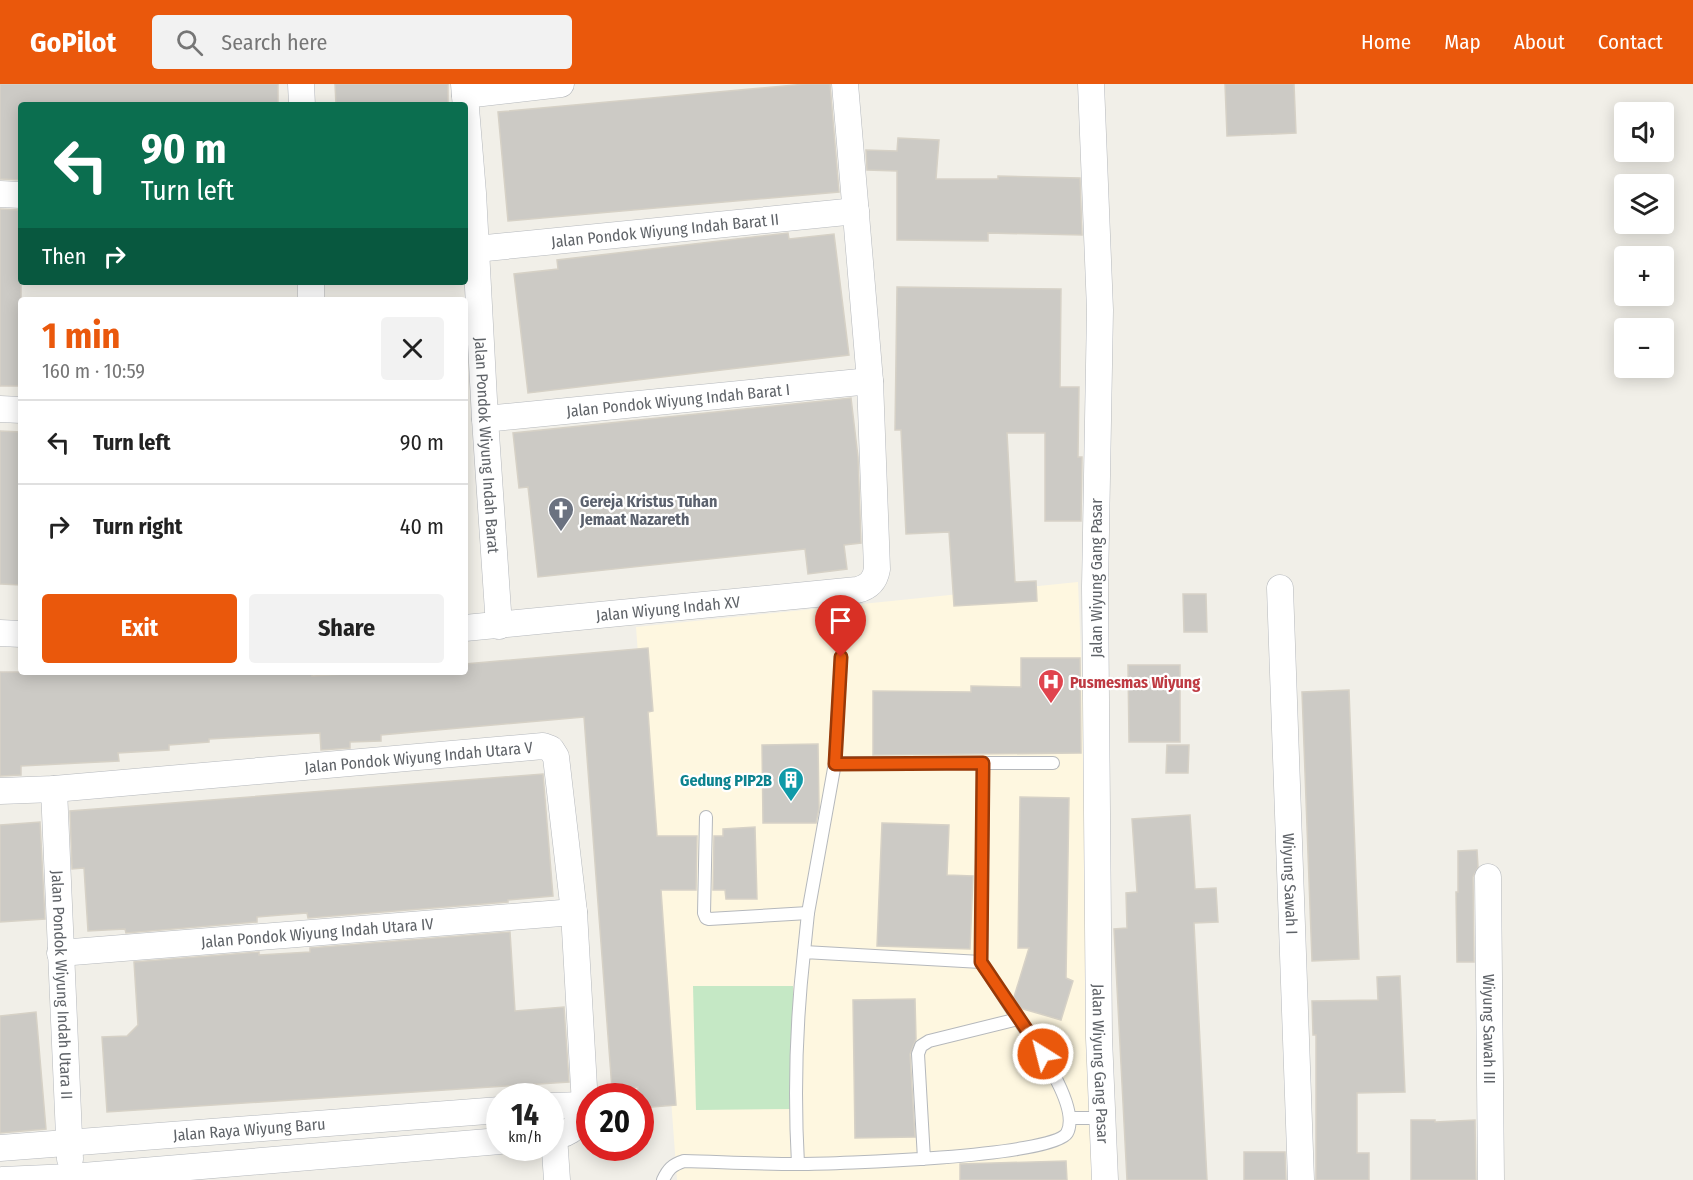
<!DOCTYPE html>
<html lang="en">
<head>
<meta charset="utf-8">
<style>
  body { margin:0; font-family:"Fira Sans Condensed",sans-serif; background:#f2f2f2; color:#222; height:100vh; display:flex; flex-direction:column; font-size:22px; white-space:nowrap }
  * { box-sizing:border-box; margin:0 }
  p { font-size:20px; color:#767676 }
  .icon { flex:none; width:33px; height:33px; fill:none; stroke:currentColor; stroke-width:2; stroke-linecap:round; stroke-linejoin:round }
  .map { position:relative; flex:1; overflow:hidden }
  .sheet { position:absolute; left:18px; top:213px; width:450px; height:378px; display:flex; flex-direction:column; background:#fff; border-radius:6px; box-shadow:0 3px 15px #0003 }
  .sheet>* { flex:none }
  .guide { position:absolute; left:18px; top:18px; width:450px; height:183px; border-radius:6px; box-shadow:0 3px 15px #0003; background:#0b6e4f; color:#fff; overflow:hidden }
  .fabs { position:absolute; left:1614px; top:18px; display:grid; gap:12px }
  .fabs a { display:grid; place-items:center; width:60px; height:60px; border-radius:6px; background:#fff; box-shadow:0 3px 15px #0003; font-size:30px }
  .speed { position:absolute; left:486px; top:999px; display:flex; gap:12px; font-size:30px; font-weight:700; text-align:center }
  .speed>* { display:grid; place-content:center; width:78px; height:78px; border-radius:50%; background:#fff; box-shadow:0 3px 15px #0003; line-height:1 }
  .speed small { font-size:15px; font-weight:400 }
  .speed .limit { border:9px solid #d22; background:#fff; color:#111 }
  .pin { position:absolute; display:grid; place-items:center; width:51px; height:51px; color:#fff; margin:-62px -26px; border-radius:50% 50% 50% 0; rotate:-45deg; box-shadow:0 0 6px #0007 }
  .pin .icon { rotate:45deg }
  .me { position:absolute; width:66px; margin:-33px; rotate:324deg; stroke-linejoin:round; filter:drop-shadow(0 0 4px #0008) }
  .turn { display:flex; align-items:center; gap:21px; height:126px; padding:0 24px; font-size:27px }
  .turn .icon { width:78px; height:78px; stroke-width:2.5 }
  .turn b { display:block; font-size:42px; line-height:51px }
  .then { display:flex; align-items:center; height:57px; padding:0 24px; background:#0003; gap:12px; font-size:22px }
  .round { display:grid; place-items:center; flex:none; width:63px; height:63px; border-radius:6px; background:#f2f2f2 }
  .headline { display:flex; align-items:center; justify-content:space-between; height:102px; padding:0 24px }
  h1 { font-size:36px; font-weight:700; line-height:45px; color:#ea580c }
  .cta { display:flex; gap:12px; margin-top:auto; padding:12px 24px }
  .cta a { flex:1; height:69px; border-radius:6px; background:#ea580c; color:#fff; font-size:24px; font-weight:700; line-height:69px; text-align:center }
  .cta a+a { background:#f2f2f2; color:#222 }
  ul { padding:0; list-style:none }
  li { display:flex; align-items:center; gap:18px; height:84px; padding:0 24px; border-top:2px solid #e0e0e0 }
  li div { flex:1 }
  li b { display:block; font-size:22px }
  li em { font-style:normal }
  header { display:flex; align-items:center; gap:36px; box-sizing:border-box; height:84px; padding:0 30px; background:#ea580c; color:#fff }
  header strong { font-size:28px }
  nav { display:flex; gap:33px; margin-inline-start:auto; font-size:21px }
  .search { width:420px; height:54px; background:#f2f2f2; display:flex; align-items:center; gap:15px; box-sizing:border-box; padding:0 21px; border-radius:6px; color:#767676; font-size:22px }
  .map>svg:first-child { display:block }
  .commercial { fill:#fef7e0 }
  .green { fill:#c5e8c5 }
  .building { fill:#cccac5; stroke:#d6d1c6; stroke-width:1.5 }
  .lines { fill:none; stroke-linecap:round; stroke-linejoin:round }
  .lane-casing { stroke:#b5b8bc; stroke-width:14 }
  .street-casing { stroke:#b5b8bc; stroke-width:27 }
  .lane { stroke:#fff; stroke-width:12 }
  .street { stroke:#fff; stroke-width:26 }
  .route-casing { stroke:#983908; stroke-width:15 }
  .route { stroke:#ea580c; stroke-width:10 }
  .labels { text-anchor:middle; stroke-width:4.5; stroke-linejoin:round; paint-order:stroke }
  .street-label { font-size:16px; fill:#5f6368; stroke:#fff }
  .worship-label { font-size:16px; font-weight:bold; fill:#5b616d; stroke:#fff; text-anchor:start }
  .health-label { font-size:16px; font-weight:bold; fill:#be3a42; stroke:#fff; text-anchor:start }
  .culture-label { font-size:16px; font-weight:bold; fill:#0d838f; stroke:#fff; text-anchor:end }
</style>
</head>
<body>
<header>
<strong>GoPilot</strong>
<div class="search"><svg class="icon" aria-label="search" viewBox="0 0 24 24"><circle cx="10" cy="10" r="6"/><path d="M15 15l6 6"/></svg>Search here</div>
<nav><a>Home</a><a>Map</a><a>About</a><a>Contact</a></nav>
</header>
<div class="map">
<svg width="1693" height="1096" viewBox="0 0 1693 1096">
  <rect width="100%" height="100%" fill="#f1efe8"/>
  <!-- commercial -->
  <path class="commercial" d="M1078 498 1102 1096H677L636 543Z"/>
  <!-- green -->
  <path class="green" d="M693 902H793L795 1025 696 1026Z"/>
  <!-- building -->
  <g class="building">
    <path d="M0 0H278V21H21V96L0 95Z"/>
    <path d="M335 0H448V21H336Z"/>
    <path d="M806 0H830L839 108 508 137 498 28Z"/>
    <path d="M1225 0H1294L1296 49 1227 52Z"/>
    <path d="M898 54 939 56 936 95H998V92L1080 94 1082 151 988 149V157L897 156V87L867 86 866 66 897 67Z"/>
    <path d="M0 125 21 126V302H0Z"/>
    <path d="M788 149 789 155 834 150 849 271 528 309 514 190 558 185 557 176Z"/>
    <path d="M897 203 1061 205 1060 303H1079L1078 373H1082L1081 437H1045V349H1007L1015 498 1036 497 1037 517 954 522 949 448 906 450 901 346H895Z"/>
    <path d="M851 314 858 373 861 459 844 461 847 485 808 490 805 465 538 493 528 403 519 404 513 349Z"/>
    <path d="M0 347 21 348V501L0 500Z"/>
    <path d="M1183 510H1206L1207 548H1184Z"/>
    <path d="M648 564 653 627 648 628 657 752H697L696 806H661L676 1021 640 1024V1012H638V1003L612 1005 584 633 381 651V657L350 658V664L321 666 320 649 209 655V658L169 661V666L118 669 119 677 21 682V691L0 692V588H312V592L380 588H465V580Z"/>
    <path d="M1021 574H1080L1081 669 873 671V607L971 608V602L1021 603Z"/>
    <path d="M1128 581H1180V658H1129Z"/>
    <path d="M1349 606 1359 875 1312 877 1302 608Z"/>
    <path d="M818 660 819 724 816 739H763L762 661Z"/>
    <path d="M1167 661H1189L1188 689H1166Z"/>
    <path d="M543 690 553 812 508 816V818L308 834 307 829 281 831 257 833V838L126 849 125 845 88 847 84 784 72 785 70 727Z"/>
    <path d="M1020 713 1069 714 1066 894 1073 897 1061 936 1020 924 1014 913 1029 864H1018Z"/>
    <path d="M1190 731 1195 805 1216 804 1218 838 1194 839 1207 1096H1127L1114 845 1127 844 1126 809 1137 808 1132 735Z"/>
    <path d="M40 738 45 835 0 838V741Z"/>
    <path d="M882 739 949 741 947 791 973 792 970 865 877 862Z"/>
    <path d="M755 743 757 815H726L725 806H713L714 752H723V745Z"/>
    <path d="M1477 766 1478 783 1473 793 1474 878H1457L1456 808H1458V767Z"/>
    <path d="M510 848 515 927 564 923 569 998 107 1028 102 953 127 952 138 941 134 878 259 868V871L310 868V864Z"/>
    <path d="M1400 892 1405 1008 1357 1009V1069H1369V1096H1316V951H1313L1312 917 1378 916 1377 893Z"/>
    <path d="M915 915 916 955 910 970 915 1053 855 1054 853 916Z"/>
    <path d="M36 928 46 1045 0 1049V932Z"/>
    <path d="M1411 1036H1435V1038L1475 1036 1476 1096H1411Z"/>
    <path d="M1244 1068H1285L1286 1096H1244Z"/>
    <path d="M1066 1077 1067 1096H960V1080Z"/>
  </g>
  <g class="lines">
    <defs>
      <g id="lane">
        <path d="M835 679H1053"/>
        <path d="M983 679 981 878 1018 935"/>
        <path d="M706 733 704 829 706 834 709 835 808 829"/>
        <path d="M804 868 808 829 835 679 841 573"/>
        <path d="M1070 1034H1103"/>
        <path d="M798 1080C794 1009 796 939 804 868L981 878"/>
        <path d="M663 1096C668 1085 672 1081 684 1077 722 1078 760 1080 798 1080 834 1080 1053 1073 1067 1049 1081 1023 1033 956 1018 935L929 957 921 962 918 970 924 1075"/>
      </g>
      <g id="street">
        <path d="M301 0 302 21"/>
        <path id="s1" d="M464 0 473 109 485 335 499 542"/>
        <path id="s2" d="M1091 0 1100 226 1095 503 1099 954 1105 1096"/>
        <path d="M465 11 561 0"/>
        <path d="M0 110 21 111"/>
        <path id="s3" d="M476 165 856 127"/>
        <path d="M311 198V216"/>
        <path d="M0 325 21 326"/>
        <path id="s4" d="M485 335 870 297"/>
        <path id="s5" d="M1280 504 1301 1096"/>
        <path id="s6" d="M465 544 857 506C869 503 875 497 877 485L870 297 845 0"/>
        <path d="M0 549 21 550"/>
        <path id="s7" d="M54 705 70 1075"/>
        <path id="s8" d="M0 707 54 705 543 662 551 665 556 673 574 828 585 1021C578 1042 574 1050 550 1053"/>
        <path id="s9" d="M1488 793 1491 1096"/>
        <path id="s10" d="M60 869 574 828"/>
        <path d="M550 1022 585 1021"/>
        <path d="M554 1052 557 1096"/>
        <path id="s11" d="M0 1064 500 1026"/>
        <path d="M2 1096 71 1093 500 1057"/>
      </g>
    </defs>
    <!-- lane casing -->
    <use href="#lane" class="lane-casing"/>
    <!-- street casing -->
    <use href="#street" class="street-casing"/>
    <!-- lane -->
    <use href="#lane" class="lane"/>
    <!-- street -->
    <use href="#street" class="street"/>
  </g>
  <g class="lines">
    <defs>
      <path id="route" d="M841 573 835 680 983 679 981 878 1043 970"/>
    </defs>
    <!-- route casing -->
    <use href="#route" class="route-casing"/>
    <!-- route -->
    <use href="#route" class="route"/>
  </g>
  <!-- icons -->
  <defs>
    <symbol id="church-pin" viewBox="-11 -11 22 30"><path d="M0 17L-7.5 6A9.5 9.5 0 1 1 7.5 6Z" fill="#6b7280" stroke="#fff"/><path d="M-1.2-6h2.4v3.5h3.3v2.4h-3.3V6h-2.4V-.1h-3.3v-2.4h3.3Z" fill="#fff"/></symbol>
    <symbol id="hospital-pin" viewBox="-11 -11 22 30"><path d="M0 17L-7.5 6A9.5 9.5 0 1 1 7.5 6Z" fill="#e0444e" stroke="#fff"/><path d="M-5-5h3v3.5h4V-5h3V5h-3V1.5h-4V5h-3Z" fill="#fff"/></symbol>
    <symbol id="building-pin" viewBox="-11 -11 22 30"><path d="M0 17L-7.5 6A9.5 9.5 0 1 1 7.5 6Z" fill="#0f9aa8" stroke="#fff"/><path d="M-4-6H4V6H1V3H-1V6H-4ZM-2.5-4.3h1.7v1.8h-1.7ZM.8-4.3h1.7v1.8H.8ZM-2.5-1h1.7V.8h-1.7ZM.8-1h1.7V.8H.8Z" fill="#fff"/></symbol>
  </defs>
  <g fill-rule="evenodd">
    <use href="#church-pin" x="546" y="411" width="30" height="40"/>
    <use href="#hospital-pin" x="1036" y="583" width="30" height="40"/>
    <use href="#building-pin" x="776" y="681" width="30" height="40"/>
  </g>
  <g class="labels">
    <!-- street labels -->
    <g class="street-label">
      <text dy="6" stroke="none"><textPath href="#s3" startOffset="190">Jalan Pondok Wiyung Indah Barat II</textPath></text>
      <text dy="6" stroke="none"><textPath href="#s4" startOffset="194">Jalan Pondok Wiyung Indah Barat I</textPath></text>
      <text dy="6" stroke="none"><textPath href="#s1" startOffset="362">Jalan Pondok Wiyung Indah Barat</textPath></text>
      <text transform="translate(1096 494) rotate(-90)" y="6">Jalan Wiyung Gang Pasar</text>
      <text dy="6" stroke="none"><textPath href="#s6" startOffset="204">Jalan Wiyung Indah XV</textPath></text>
      <text dy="6" stroke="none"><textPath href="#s8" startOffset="420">Jalan Pondok Wiyung Indah Utara V</textPath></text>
      <text dy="6" stroke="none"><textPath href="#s5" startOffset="296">Wiyung Sawah I</textPath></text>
      <text dy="6" stroke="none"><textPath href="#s10" startOffset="258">Jalan Pondok Wiyung Indah Utara IV</textPath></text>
      <text dy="6" stroke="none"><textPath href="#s7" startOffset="196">Jalan Pondok Wiyung Indah Utara II</textPath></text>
      <text dy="6" stroke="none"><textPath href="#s9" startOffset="152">Wiyung Sawah III</textPath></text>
      <text dy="6" stroke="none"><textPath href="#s2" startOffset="980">Jalan Wiyung Gang Pasar</textPath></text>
      <text dy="6" stroke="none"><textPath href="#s11" startOffset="250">Jalan Raya Wiyung Baru</textPath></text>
    </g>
    <!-- worship labels -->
    <g class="worship-label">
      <text x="580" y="423">Gereja Kristus Tuhan<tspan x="580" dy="18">Jemaat Nazareth</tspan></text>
    </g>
    <!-- health labels -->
    <g class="health-label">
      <text x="1070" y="604">Pusmesmas Wiyung</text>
    </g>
    <!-- culture labels -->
    <g class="culture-label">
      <text x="772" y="702">Gedung PIP2B</text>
    </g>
  </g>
</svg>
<div class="fabs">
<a><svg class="icon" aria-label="sound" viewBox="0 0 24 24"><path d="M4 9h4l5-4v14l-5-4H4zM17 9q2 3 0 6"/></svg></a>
<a><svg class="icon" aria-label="layers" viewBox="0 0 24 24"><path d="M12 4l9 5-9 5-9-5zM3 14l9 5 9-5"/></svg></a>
<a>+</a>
<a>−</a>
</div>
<div class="speed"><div>14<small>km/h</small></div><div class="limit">20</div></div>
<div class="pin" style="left:841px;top:573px;background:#d93025"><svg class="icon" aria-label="arrive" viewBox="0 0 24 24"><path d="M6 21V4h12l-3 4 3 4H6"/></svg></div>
<svg class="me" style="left:1043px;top:970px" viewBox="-20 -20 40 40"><circle r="17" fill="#ea580c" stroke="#fff" stroke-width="3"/><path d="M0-11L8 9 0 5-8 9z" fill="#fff"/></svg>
<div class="guide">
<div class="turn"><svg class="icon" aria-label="left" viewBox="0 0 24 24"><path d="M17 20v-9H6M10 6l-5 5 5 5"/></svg><div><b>90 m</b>Turn left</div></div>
<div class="then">Then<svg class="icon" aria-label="right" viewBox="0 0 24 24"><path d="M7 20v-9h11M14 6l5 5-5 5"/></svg></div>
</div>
<section class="sheet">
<div class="headline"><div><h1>1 min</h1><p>160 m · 10:59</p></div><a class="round"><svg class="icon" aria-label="close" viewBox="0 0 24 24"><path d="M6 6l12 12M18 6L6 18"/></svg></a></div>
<ul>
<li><svg class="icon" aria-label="left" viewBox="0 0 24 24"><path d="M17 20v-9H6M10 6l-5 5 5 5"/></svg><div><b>Turn left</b></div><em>90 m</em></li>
<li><svg class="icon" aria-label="right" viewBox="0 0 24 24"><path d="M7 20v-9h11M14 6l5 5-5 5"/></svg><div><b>Turn right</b></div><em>40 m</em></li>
</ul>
<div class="cta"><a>Exit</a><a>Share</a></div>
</section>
</div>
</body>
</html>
